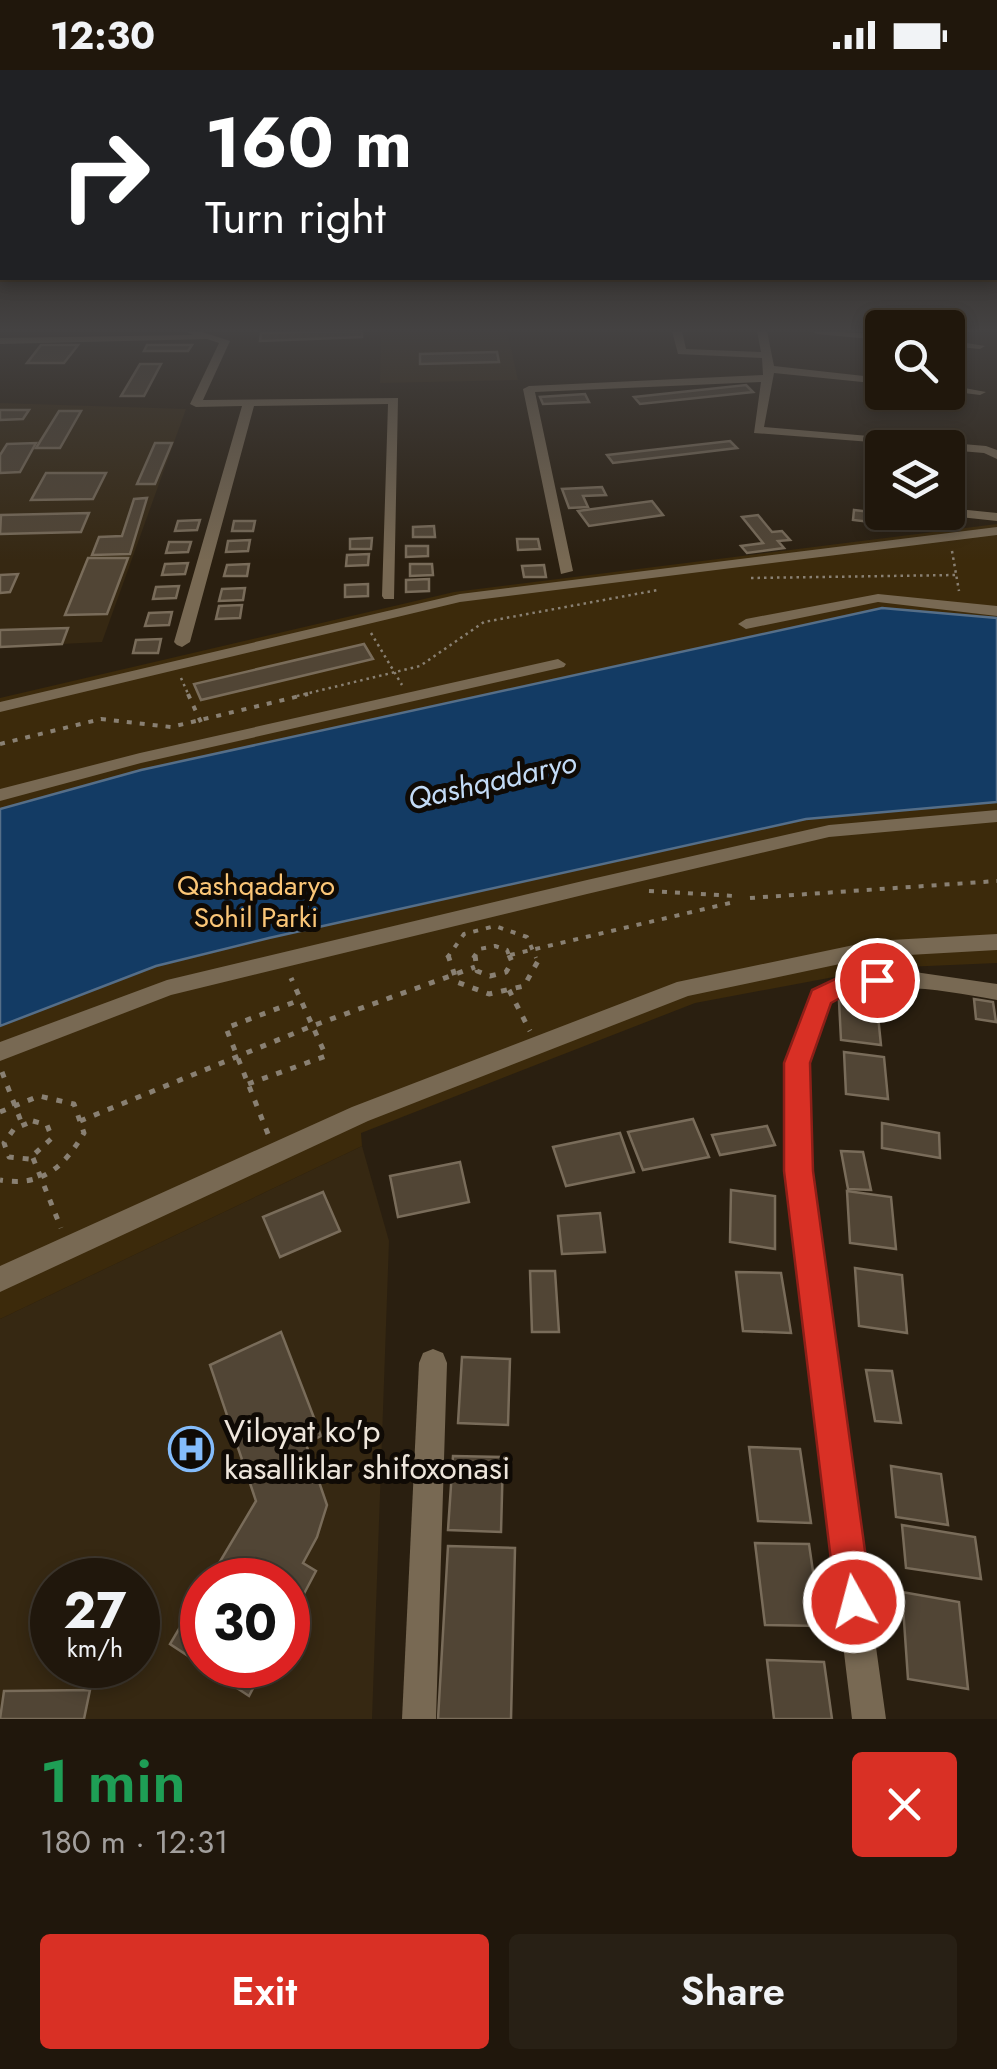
<!DOCTYPE html>
<html lang="en">
<head>
<meta charset="utf-8">
<style>
  body { margin:0; font-family:Jost,sans-serif; background:#282015; color:#f1f3f6; height:100vh; display:flex; flex-direction:column; font-size:38px; white-space:nowrap }
  * { box-sizing:border-box; margin:0 }
  p { font-size:32px; color:#a29f9d }
  .icon { flex:none; width:55px; height:55px; fill:none; stroke:currentColor; stroke-width:2; stroke-linecap:round; stroke-linejoin:round }
  .map { position:relative; height:1649px; overflow:hidden }
  .side { display:flex; flex-direction:column; background:#20170c; flex:1 }
  .side>* { flex:none }
  .top-card { position:absolute; left:0px; top:0px; width:998px; height:210px; box-shadow:0 5px 15px #0003,0 0 0 2px #3d362d; background:#202124; color:#fff; overflow:hidden }
  .controls { position:absolute; left:865px; top:240px; display:grid; gap:20px }
  .controls a { display:grid; place-items:center; width:100px; height:100px; border-radius:10px; background:#20170c; box-shadow:0 5px 15px #0003,0 0 0 2px #3d362d; font-size:50px }
  .speed { position:absolute; left:30px; top:1488px; display:flex; gap:20px; font-size:50px; font-weight:700; text-align:center }
  .speed>* { display:grid; place-content:center; width:130px; height:130px; border-radius:50%; background:#20170c; box-shadow:0 5px 15px #0003,0 0 0 2px #3d362d; line-height:1 }
  .speed small { font-size:25px; font-weight:400 }
  .speed .limit { border:15px solid #d22; background:#fff; color:#111 }
  .pin { position:absolute; display:grid; place-items:center; width:85px; height:85px; color:#fff; margin:-42px; border:5px solid #fff; border-radius:50%; box-shadow:0 2px 10px #0007 }
  .me { position:absolute; width:110px; margin:-55px; rotate:353deg; stroke-linejoin:round; filter:drop-shadow(0 0 8px #0008) }
  .turn { display:flex; align-items:center; gap:35px; height:210px; padding:0 40px; font-size:45px }
  .turn .icon { width:130px; height:130px; stroke-width:2.5 }
  .turn b { display:block; font-size:70px; line-height:85px }
  .round { display:grid; place-items:center; flex:none; width:105px; height:105px; border-radius:10px; background:#282015 }
  .overview { display:flex; align-items:center; justify-content:space-between; height:170px; padding:0 40px }
  h1 { font-size:60px; font-weight:600; line-height:75px; color:#1e9e55 }
  .button { display:flex; gap:20px; margin-top:auto; padding:20px 40px }
  .button a { flex:1; height:115px; border-radius:10px; background:#d93025; color:#fff; font-size:40px; font-weight:600; line-height:115px; text-align:center }
  .button a+a { background:#282015; color:#f1f3f6 }
  .status { display:flex; justify-content:space-between; align-items:center; height:70px; padding:0 50px; background:#20170c; direction:ltr }
  .status svg { height:28px; fill:currentColor }
  .map>svg:first-child { display:block }
  .built { fill:#362812; fill-rule:evenodd }
  .green { fill:#3c2a0b }
  .water { fill:#133b64; stroke:#556e88; stroke-width:2.5 }
  .building { fill:#514535; stroke:#796c5a; stroke-width:2.5 }
  .lines { fill:none; stroke-linecap:round; stroke-linejoin:round }
  .path-far2 { stroke:#898073; stroke-width:2.5; stroke-dasharray:2.5 4; stroke-linecap:butt }
  .path-far1 { stroke:#898073; stroke-width:4; stroke-dasharray:5 8; stroke-linecap:butt }
  .path { stroke:#898073; stroke-width:5; stroke-dasharray:6 9; stroke-linecap:butt }
  .street { fill:#786953; fill-rule:evenodd }
  .route { fill:#d93025; stroke:#8d1f18; stroke-width:2.5 }
  .labels { text-anchor:middle; stroke-width:10; stroke-linejoin:round; paint-order:stroke }
  .park-label { font-size:28px; fill:#fbc677; stroke:#0f0a05 }
  .water-label { font-size:30px; font-style:italic; fill:#c3dbf6; stroke:#0f0a05 }
  .near-poi-label { font-size:32px; fill:#eee6dc; stroke:#0f0a05; text-anchor:start }
</style>
</head>
<body>
<div class="status"><b>12:30</b><svg viewBox="0 0 49 12"><path d="M0 12V9h3v3zM5 12V6h3v6zM10 12V3h3v9zM15 12V0h3v12zM26 1h20v11H26zM47 4h2v5h-2z"/></svg></div>
<div class="map">
<svg width="997" height="1649" viewBox="0 0 997 1649">
  <rect width="100%" height="100%" fill="#2a1f10"/>
  <!-- built -->
  <g class="built">
    <path d="M381 261H507L518 310 380 313Z"/>
    <path d="M0 333 186 339 102 572 0 577Z"/>
    <path d="M362 1076 389 1171 372 1649H0V1249ZM52 1510H138V1595H52ZM202 1510H288V1595H202Z"/>
  </g>
  <!-- green -->
  <path class="green" d="M997 454V893L882 898 695 933 361 1063 362 1076 0 1249V628L454 522Z"/>
  <!-- water -->
  <path class="water" d="M882 538 997 548V732L806 749 269 868 156 896 0 956V739L141 700Z"/>
  <!-- building -->
  <g class="building">
    <path d="M362 261V267L260 271 261 263Z"/>
    <path d="M41 275H78L64 293H27Z"/>
    <path d="M147 275H192L188 281H144Z"/>
    <path d="M497 282 499 292 420 294V284Z"/>
    <path d="M140 294H161L144 326H121Z"/>
    <path d="M746 315 753 322 640 334 634 327Z"/>
    <path d="M585 324 589 332 543 334 540 327Z"/>
    <path d="M0 340H29L23 349 0 350Z"/>
    <path d="M59 341H81L60 378H36Z"/>
    <path d="M730 371 737 378 613 393 607 385Z"/>
    <path d="M36 373 20 402 0 403V385L7 374Z"/>
    <path d="M155 373H172L155 414H137Z"/>
    <path d="M46 403H106L93 429 31 430Z"/>
    <path d="M602 417 606 425 583 426 588 437 569 438 562 419Z"/>
    <path d="M147 428 130 484 92 485 99 467 122 466 134 429Z"/>
    <path d="M652 431 663 445 589 456 578 441Z"/>
    <path d="M854 440 914 447V457L853 450Z"/>
    <path d="M89 443 81 462 0 464 1 445Z"/>
    <path d="M758 445 772 462 782 461 790 470 778 471 784 478 747 483 741 476 763 473 742 447Z"/>
    <path d="M200 450 197 460 175 461 178 451Z"/>
    <path d="M234 451H255L253 461H232Z"/>
    <path d="M434 456 435 467H413V457Z"/>
    <path d="M372 468 371 479H350V469Z"/>
    <path d="M517 469H538L540 479 518 480Z"/>
    <path d="M250 470 248 481 226 482 228 471Z"/>
    <path d="M169 472H191L188 482 166 483Z"/>
    <path d="M406 476H428V486L406 487Z"/>
    <path d="M369 484 368 495 346 496 347 485Z"/>
    <path d="M88 488H128L107 544 65 545Z"/>
    <path d="M188 493 185 504 162 505 165 494Z"/>
    <path d="M249 494 247 506H224L227 495Z"/>
    <path d="M410 494H432L433 505 410 506Z"/>
    <path d="M544 495 546 507H524L522 496Z"/>
    <path d="M18 504 10 522 0 523V505Z"/>
    <path d="M429 509V521L406 522V510Z"/>
    <path d="M368 514V526L345 527V515Z"/>
    <path d="M179 516 176 528 153 529 156 517Z"/>
    <path d="M245 518 243 530 219 531 222 519Z"/>
    <path d="M242 535 240 548 216 549 219 536Z"/>
    <path d="M172 542 169 555 145 556 149 543Z"/>
    <path d="M68 558 62 574 0 577V560Z"/>
    <path d="M161 569 158 583H133L136 570Z"/>
    <path d="M364 574 373 589 201 630 194 614Z"/>
    <path d="M974 929 993 932 996 952 976 949Z"/>
    <path d="M839 931 877 936 881 975 841 970Z"/>
    <path d="M844 982 884 987 888 1029 846 1024Z"/>
    <path d="M693 1049 709 1087 643 1100 628 1062Z"/>
    <path d="M882 1053 939 1063 940 1088 882 1078Z"/>
    <path d="M767 1056 775 1075 720 1085 712 1065Z"/>
    <path d="M620 1063 634 1102 566 1116 553 1077Z"/>
    <path d="M841 1081 863 1082 871 1120 848 1119Z"/>
    <path d="M460 1092 469 1132 398 1147 390 1106Z"/>
    <path d="M731 1120 775 1126V1179L730 1172Z"/>
    <path d="M847 1121 891 1127 896 1179 850 1173Z"/>
    <path d="M323 1122 340 1161 280 1187 263 1147Z"/>
    <path d="M600 1143 605 1182 562 1184 558 1146Z"/>
    <path d="M855 1198 902 1205 907 1263 859 1256Z"/>
    <path d="M530 1201H555L559 1262H532Z"/>
    <path d="M736 1202 781 1203 791 1263 743 1261Z"/>
    <path d="M281 1262 321 1366 306 1374 327 1435 317 1467 303 1493 316 1501 288 1554V1510H209L256 1431 210 1295Z"/>
    <path d="M462 1287 510 1289 508 1355 458 1353Z"/>
    <path d="M866 1300 892 1301 901 1353 875 1351Z"/>
    <path d="M749 1377 800 1379 811 1453 758 1451Z"/>
    <path d="M453 1386 503 1387 501 1462 448 1460Z"/>
    <path d="M891 1396 941 1404 948 1455 896 1447Z"/>
    <path d="M902 1455 975 1467 981 1509 906 1498Z"/>
    <path d="M755 1473 809 1474 821 1556 765 1555Z"/>
    <path d="M448 1476 515 1478 511 1649H438Z"/>
    <path d="M202 1520V1595H265L249 1626 170 1574Z"/>
    <path d="M902 1522 959 1532 968 1619 908 1609Z"/>
    <path d="M767 1590 824 1592 832 1649H774Z"/>
    <path d="M90 1620 84 1649H0L4 1621Z"/>
  </g>
  <g class="lines">
    <!-- path-far2 -->
    <g class="path-far2">
      <path d="M952 481 959 521"/>
      <path d="M751 508 956 505"/>
      <path d="M371 563 402 615"/>
      <path d="M181 608 189 626"/>
      <path d="M297 626 420 596 484 552 658 520"/>
    </g>
    <!-- path-far1 -->
    <g class="path-far1">
      <path d="M188 624 204 659"/>
      <path d="M0 674 101 649 171 657 308 624"/>
      <path d="M649 821 734 826"/>
      <path d="M750 828 997 811"/>
      <path d="M510 885 734 832"/>
      <path d="M447 888 464 864 495 856 527 867 536 888"/>
      <path d="M473 888 479 879 495 876 507 880 510 888"/>
    </g>
    <!-- path -->
    <g class="path">
      <path d="M448 885 457 912 489 924 524 916 538 891 535 885"/>
      <path d="M475 885 477 901 490 906 506 902 512 892 509 885"/>
      <path d="M509 920 530 961"/>
      <path d="M2 1002 22 1054"/>
      <path d="M248 1014 326 986 291 908"/>
      <path d="M0 1042 39 1026 74 1034 84 1063C63 1098 42 1117 0 1110"/>
      <path d="M33 1051 47 1055 52 1068 29 1089 9 1087 4 1073 14 1059Z"/>
      <path d="M80 1051 312 956 475 897"/>
      <path d="M268 1064 226 958 300 930"/>
      <path d="M33 1088 61 1158"/>
    </g>
    <!-- street -->
    <g class="street">
      <path d="M185 261H199L230 271 203 330 398 328 394 529H384L382 526 388 334 254 336 190 572 182 577 177 575 174 572 242 336 196 337 190 334 219 273 207 269 0 274V268L193 265Z"/>
      <path d="M672 261H682L686 279 761 282 757 261H767L774 296 882 308V314L774 303 764 357 986 376 997 380V389L984 383 948 380V378L754 363 761 312 535 322 573 501 561 504 523 319 529 316 763 305 762 288 678 284Z"/>
      <path d="M812 261 882 264V270L817 264Z"/>
      <path d="M948 270 985 276 980 279 948 276Z"/>
      <path d="M948 315 986 322 980 325 948 321Z"/>
      <path d="M948 438 997 443V451L941 445 940 442H948Z"/>
      <path d="M997 457V465L460 532 0 642V632L460 524Z"/>
      <path d="M878 524 997 536V546L878 532 746 559 738 554 746 549Z"/>
      <path d="M558 589 566 594 564 597 141 693 0 731V719L140 683Z"/>
      <path d="M997 740V752L829 767 587 824 171 925 0 991V972L167 910 587 810 829 755Z"/>
      <path d="M997 864V880L873 887 688 926 368 1051 0 1222V1196L352 1037 677 912 873 871Z"/>
      <path d="M908 901 997 914V930C941 920 884 908 830 932L808 993 810 1101 886 1649H852L786 1101V993L813 921 863 904Z"/>
      <path d="M433 1279 443 1283 447 1293 436 1649H402L419 1293 423 1283Z"/>
    </g>
  </g>
  <!-- sky -->
  <linearGradient id="sky" x2="0" y2="1"><stop stop-color="#171109"/><stop offset="0.53" stop-color="#444242"/><stop offset="1" stop-color="#444242" stop-opacity="0"/></linearGradient>
  <rect width="997" height="491" fill="url(#sky)"/>
  <!-- route -->
  <path class="route" d="M877 901 886 904 889 910 886 917 854 920 831 933 810 993 813 1101 872 1532 867 1545 854 1550 841 1545 836 1532 784 1101V993L812 920 850 902Z"/>
  <!-- icons -->
  <defs>
    <symbol id="hospital-ring" viewBox="-11 -11 22 22"><circle r="9.5" fill="#0f0a05" stroke="#84bcfb" stroke-width="1.5"/><path d="M-5-5h3v3.5h4V-5h3V5h-3V1.5h-4V5h-3Z" fill="#84bcfb"/></symbol>
  </defs>
  <g fill-rule="evenodd">
    <use href="#hospital-ring" x="166" y="1354" width="50" height="50"/>
  </g>
  <g class="labels">
    <!-- park labels -->
    <g class="park-label">
      <text x="256" y="825">Qashqadaryo<tspan x="256" dy="32">Sohil Parki</tspan></text>
    </g>
    <!-- water labels -->
    <g class="water-label">
      <text transform="translate(492 711) rotate(-13)" y="10">Qashqadaryo</text>
    </g>
    <!-- near-poi labels -->
    <g class="near-poi-label">
      <text x="224" y="1372">Viloyat ko'p<tspan x="224" dy="37">kasalliklar shifoxonasi</tspan></text>
    </g>
  </g>
</svg>
<div class="controls">
<a><svg class="icon" aria-label="search" viewBox="0 0 24 24"><circle cx="10" cy="10" r="6"/><path d="M15 15l6 6"/></svg></a>
<a><svg class="icon" aria-label="layers" viewBox="0 0 24 24"><path d="M12 4l9 5-9 5-9-5zM3 14l9 5 9-5"/></svg></a>
</div>
<div class="speed"><div>27<small>km/h</small></div><div class="limit">30</div></div>
<div class="pin" style="left:877px;top:910px;background:#d93025"><svg class="icon" aria-label="arrive" viewBox="0 0 24 24"><path d="M6 21V4h12l-3 4 3 4H6"/></svg></div>
<svg class="me" style="left:854px;top:1532px" viewBox="-20 -20 40 40"><circle r="17" fill="#d93025" stroke="#fff" stroke-width="3"/><path d="M0-11L8 9 0 5-8 9z" fill="#fff"/></svg>
<div class="top-card">
<div class="turn"><svg class="icon" aria-label="right" viewBox="0 0 24 24"><path d="M7 20v-9h11M14 6l5 5-5 5"/></svg><div><b>160 m</b>Turn right</div></div>
</div>
</div>
<section class="side">
<div class="overview"><div><h1>1 min</h1><p>180 m · 12:31</p></div><a class="round" style="background:#d93025;color:#fff"><svg class="icon" aria-label="close" viewBox="0 0 24 24"><path d="M6 6l12 12M18 6L6 18"/></svg></a></div>
<div class="button"><a>Exit</a><a>Share</a></div>
</section>
</body>
</html>
